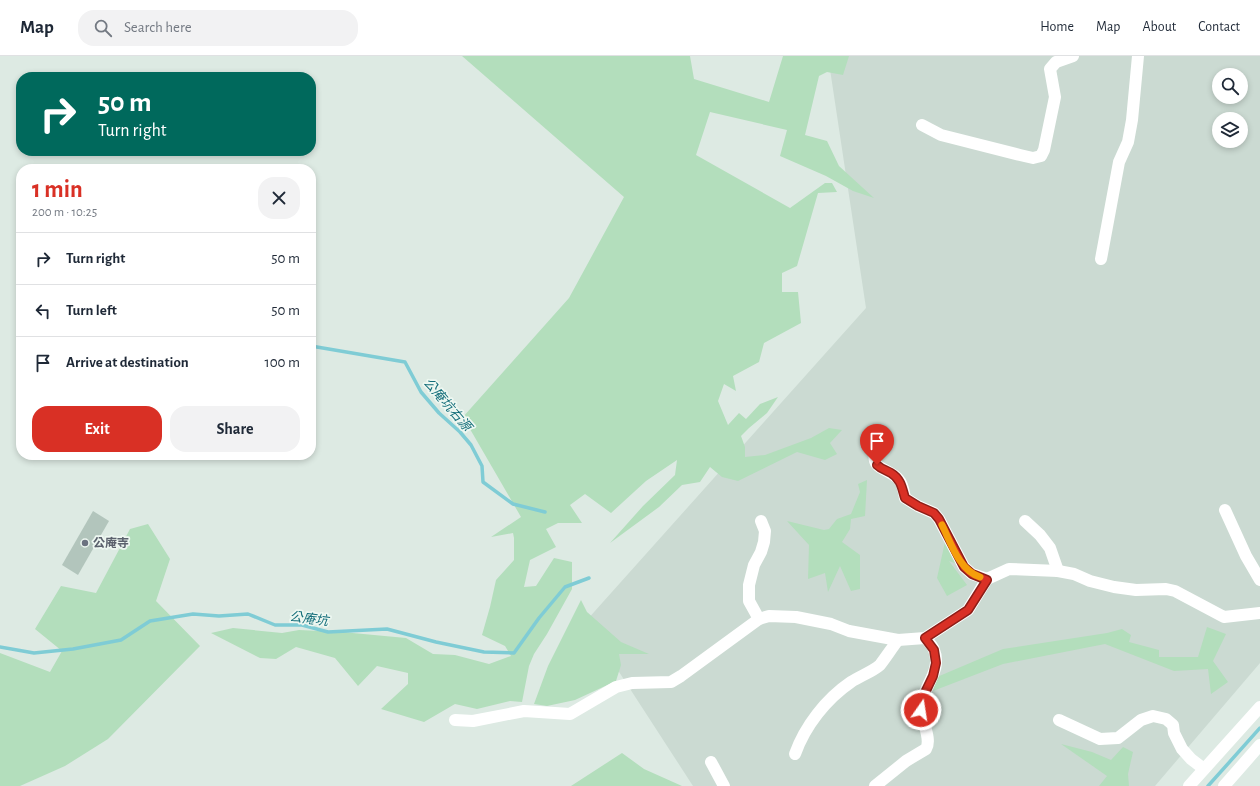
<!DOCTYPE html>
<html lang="en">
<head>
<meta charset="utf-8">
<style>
  body { margin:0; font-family:"Alegreya Sans","Noto Sans TC",sans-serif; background:#f2f2f3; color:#1f2937; height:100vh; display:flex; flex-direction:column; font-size:15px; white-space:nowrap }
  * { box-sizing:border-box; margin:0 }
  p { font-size:13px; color:#747a83 }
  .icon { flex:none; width:22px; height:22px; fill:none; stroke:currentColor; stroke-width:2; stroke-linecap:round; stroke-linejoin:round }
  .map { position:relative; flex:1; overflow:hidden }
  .sheet { position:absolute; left:16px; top:108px; width:300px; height:296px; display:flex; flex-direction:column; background:#fff; border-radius:16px; box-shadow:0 2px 6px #0003 }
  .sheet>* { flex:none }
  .top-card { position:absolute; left:16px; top:16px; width:300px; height:84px; border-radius:16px; box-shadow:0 2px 6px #0003; background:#00695c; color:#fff; overflow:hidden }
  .fabs { position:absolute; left:1212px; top:12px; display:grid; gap:8px }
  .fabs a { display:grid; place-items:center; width:36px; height:36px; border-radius:50%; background:#fff; box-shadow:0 2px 6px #0003; font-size:20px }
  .pin { position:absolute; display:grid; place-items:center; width:34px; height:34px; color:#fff; margin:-41px -17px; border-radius:50% 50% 50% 0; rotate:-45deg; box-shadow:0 0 4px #0007 }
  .pin .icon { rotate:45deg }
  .me { position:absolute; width:44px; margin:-22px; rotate:13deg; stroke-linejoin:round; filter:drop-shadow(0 0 3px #0008) }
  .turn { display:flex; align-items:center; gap:14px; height:84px; padding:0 16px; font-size:18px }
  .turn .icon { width:52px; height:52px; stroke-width:2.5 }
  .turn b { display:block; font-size:28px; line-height:34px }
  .round { display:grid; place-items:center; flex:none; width:42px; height:42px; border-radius:16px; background:#f2f2f3 }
  .head { display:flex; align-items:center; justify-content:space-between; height:68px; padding:0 16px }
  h1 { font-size:24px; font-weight:700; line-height:30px; color:#d93025 }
  .action { display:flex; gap:8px; margin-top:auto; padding:8px 16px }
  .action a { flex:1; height:46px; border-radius:16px; background:#d93025; color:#fff; font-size:16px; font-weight:700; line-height:46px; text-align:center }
  .action a+a { background:#f2f2f3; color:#1f2937 }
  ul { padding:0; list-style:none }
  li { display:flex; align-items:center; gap:12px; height:52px; padding:0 16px; border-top:1px solid #e0e1e3 }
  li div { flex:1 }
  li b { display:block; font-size:15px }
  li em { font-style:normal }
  header { display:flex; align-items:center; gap:24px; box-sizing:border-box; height:56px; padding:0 20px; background:#fff; border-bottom:1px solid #e0e1e3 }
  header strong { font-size:19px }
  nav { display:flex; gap:22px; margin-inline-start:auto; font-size:14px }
  .search { width:280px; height:36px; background:#f2f2f3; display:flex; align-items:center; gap:10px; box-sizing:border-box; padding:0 14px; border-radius:16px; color:#747a83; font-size:15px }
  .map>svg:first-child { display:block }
  .built { fill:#cbdad2; fill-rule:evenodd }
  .green { fill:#b3debc }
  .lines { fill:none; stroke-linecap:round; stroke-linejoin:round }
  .stream { stroke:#7fccd5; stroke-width:3.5 }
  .building { fill:#b2c5bc }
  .minor { stroke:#fff; stroke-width:12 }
  .route-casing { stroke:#8d1f18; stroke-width:10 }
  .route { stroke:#d93025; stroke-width:7 }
  .slow { stroke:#f59e0b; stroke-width:7 }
  .worship-dot { fill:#6b7280; stroke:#edf7f1; stroke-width:1.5 }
  .labels { text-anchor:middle; stroke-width:3.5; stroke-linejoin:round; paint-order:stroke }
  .worship-label { font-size:12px; font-weight:bold; fill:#5b616d; stroke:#edf7f1; text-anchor:start }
  .water-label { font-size:13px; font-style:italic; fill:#146e7a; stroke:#edf7f1 }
</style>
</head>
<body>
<header>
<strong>Map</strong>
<div class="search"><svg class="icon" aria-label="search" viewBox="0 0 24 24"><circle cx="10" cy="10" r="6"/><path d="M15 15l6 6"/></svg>Search here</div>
<nav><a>Home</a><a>Map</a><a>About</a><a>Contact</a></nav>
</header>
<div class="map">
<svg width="1260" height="730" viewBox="0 0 1260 730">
  <rect width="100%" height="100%" fill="#ddeae3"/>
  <!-- built -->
  <path class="built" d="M828 0H1260V607L1155 730H693L586 565 866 252ZM1219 19H1241V41H1219ZM1219 63H1241V85H1219Z"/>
  <!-- green -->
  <g class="green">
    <path d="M462 0H690L694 23 769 46 783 0H849L843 19 827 16 819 20 805 79 827 85 839 110 874 142 853 135 826 120 780 100 787 74 710 56 696 99 790 152 825 127H832L837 136 818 137 797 210 782 217V236H798L801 267 764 287 759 306 733 320 736 335 724 328 718 345 728 369 739 357 746 363 760 348 778 341 767 357 749 372 741 380 745 391V401L765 399 811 382 829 372 842 374 830 387 837 398 825 404 797 396 738 425 722 421 710 411 700 426 682 429 659 451 610 487 643 450 675 419 677 404 646 425 611 457 585 438 570 449 582 467H558L546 473 556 491 530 504 524 531 536 530 554 502 572 506V533L547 578 534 598 529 610 522 646 510 645 477 653 455 648 424 666 381 653 408 628V617L377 610 358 630 335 602 296 591 276 603 260 602 211 577 233 572 282 577 299 574 342 576 406 582 433 598 455 599 489 608 511 600 505 590 482 579 490 551 496 524 514 504V482L513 477 491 481 521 461 463 361 569 242 624 141Z"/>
    <path d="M867 424 865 460 851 463 850 473 842 486 860 499V533L851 535 840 510 828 536 825 517 808 523 809 489 787 465 824 474 829 473 837 463 851 458 860 436 858 428Z"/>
    <path d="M148 468 170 503 156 545 200 590 108 683 65 710 20 730H0V597L50 616 62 595 35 573 61 530 96 537 130 473Z"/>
    <path d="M945 486 960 509 949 505 967 529 947 540 937 522Z"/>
    <path d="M581 544 587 556 621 586 649 598H619L621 609 616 625 575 644 547 650 534 648 548 610Z"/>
    <path d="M1207 571 1226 578 1213 605 1228 626 1211 638 1208 613 1174 615 1105 588 1003 608 933 635 937 621 1003 593 1107 577 1122 573 1131 579 1129 586 1159 594V601H1198Z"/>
    <path d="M1061 688 1092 696 1111 704 1123 691 1133 696 1128 718 1129 730H1099L1107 720Z"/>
    <path d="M622 697 644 713 682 730H571Z"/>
  </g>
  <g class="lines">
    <!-- stream -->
    <g class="stream">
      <path d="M311 290 405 306 421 336 439 357 460 376 471 389 482 410 483 426 513 448 545 456"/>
      <path d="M0 591 34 597 73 593 121 584 150 565 193 558 219 560 248 558 275 569H302L328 576 387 573 436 586 484 596 514 597 539 562 565 531 589 522"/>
      <path d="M1208 730 1260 672"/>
    </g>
  </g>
  <!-- building -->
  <path class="building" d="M93 455 109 465 78 519 62 509Z"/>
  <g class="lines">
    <!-- minor -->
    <g class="minor">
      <path d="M922 69 941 79 1020 99 1033 102 1041 100 1044 94 1055 41 1050 13 1056 6 1073 0"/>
      <path d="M1101 203 1119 106 1128 86 1132 64 1138 0"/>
      <path d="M875 396C871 415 890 412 899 424 903 428 904 437 905 442L918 450 934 457 939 463 964 511 972 518 987 523"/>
      <path d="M1225 454 1246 500 1260 524"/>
      <path d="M1025 465 1040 479 1050 492 1058 515"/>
      <path d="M759 563 749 545V529L754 509 761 496 764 486 765 475 761 465"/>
      <path d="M455 664 473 665 524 655 570 658 616 631 632 627 671 626 681 620 759 563 769 560 796 561 831 568 849 575 898 584 925 582 968 554 987 523 1009 513 1058 515 1074 518 1090 525 1114 531 1136 534 1166 533 1175 535 1224 561 1260 557"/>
      <path d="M1059 664 1100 683 1118 682 1141 664 1153 660 1166 663 1173 669 1174 677 1182 693 1191 703 1204 713"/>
      <path d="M795 698C805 670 826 643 851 626 860 620 872 616 880 609 886 601 892 592 898 584"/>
      <path d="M711 706 724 730"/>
      <path d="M875 730 906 705 926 693C932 683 922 666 921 654 920 633 943 616 934 594 933 590 928 585 925 582"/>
      <path d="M1189 730 1260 651"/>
      <path d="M1224 730 1260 689"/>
    </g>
  </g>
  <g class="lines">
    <defs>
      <path id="route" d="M877 409C881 413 886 414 891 417 901 423 902 432 905 442L918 450 934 457 939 463 964 511 972 518 987 524 968 554 925 582 934 594 936 607 933 620 922 643 921 654"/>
    </defs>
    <!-- route casing -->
    <use href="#route" class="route-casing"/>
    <!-- route -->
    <use href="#route" class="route"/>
    <!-- slow -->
    <path class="slow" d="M942 469C951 487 959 514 980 521"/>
  </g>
  <!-- markers -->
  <circle class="worship-dot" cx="85" cy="487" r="4"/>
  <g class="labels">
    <!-- worship labels -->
    <g class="worship-label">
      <text x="93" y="491">公庵寺</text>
    </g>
    <!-- water labels -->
    <g class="water-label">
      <text transform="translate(448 348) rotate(49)" y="5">公庵坑右源</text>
      <text transform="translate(309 562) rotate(7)" y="5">公庵坑</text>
    </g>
  </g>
</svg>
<div class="fabs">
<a><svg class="icon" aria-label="search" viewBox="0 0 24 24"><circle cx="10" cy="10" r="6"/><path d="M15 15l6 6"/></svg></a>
<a><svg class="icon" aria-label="layers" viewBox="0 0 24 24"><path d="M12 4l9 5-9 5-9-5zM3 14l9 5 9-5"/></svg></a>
</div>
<div class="pin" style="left:877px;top:409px;background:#d93025"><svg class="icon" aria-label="arrive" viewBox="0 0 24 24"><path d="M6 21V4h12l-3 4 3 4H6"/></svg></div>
<svg class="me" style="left:921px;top:654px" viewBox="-20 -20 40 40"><circle r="17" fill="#d93025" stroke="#fff" stroke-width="3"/><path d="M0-11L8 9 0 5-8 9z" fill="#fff"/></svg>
<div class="top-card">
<div class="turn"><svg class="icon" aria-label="right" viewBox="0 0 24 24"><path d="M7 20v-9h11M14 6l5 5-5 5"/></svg><div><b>50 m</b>Turn right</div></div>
</div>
<section class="sheet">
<div class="head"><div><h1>1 min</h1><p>200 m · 10:25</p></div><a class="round"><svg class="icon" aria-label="close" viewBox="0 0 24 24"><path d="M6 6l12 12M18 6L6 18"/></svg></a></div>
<ul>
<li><svg class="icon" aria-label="right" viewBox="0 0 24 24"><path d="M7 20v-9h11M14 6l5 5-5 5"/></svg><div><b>Turn right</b></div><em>50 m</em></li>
<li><svg class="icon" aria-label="left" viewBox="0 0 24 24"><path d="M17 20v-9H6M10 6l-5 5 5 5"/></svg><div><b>Turn left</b></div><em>50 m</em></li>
<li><svg class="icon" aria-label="arrive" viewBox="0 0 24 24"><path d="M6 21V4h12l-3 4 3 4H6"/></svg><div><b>Arrive at destination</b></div><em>100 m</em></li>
</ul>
<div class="action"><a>Exit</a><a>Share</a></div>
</section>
</div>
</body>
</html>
